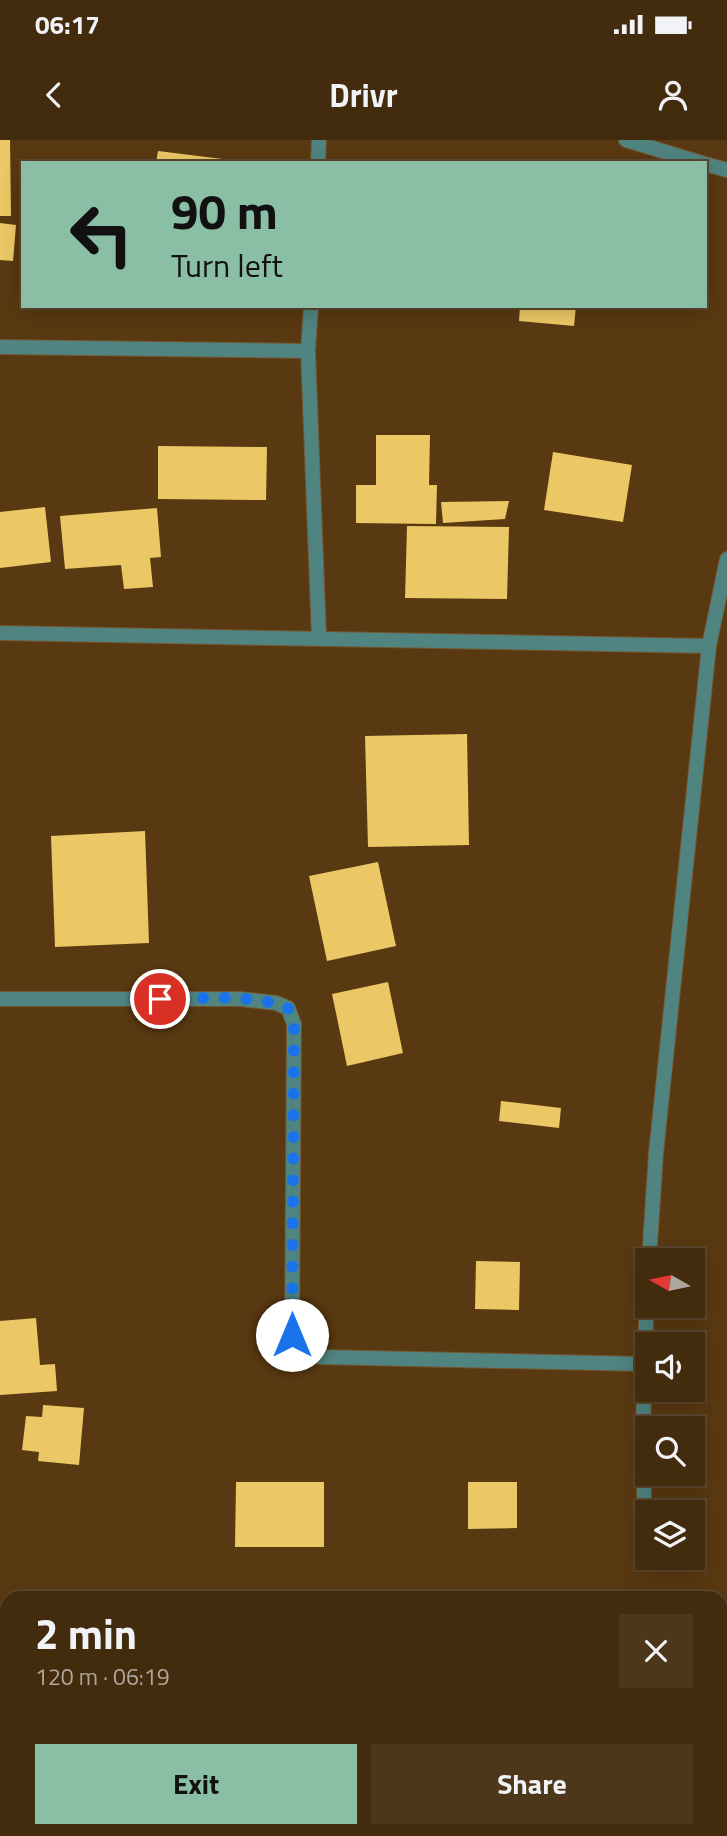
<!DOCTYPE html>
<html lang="en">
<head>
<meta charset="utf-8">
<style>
  body { margin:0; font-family:"Titillium Web",sans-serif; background:#4d371b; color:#f1f3f6; height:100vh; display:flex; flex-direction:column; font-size:26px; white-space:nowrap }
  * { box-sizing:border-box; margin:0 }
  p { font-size:23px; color:#afa79d }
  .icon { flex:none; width:38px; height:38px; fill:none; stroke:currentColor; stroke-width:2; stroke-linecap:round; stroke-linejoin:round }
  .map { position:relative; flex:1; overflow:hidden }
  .drawer { position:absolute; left:0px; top:1451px; width:728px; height:247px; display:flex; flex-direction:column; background:#432b0d; border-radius:21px 21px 0 0; box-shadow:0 4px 18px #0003,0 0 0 2px #5b472e }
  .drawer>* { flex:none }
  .hud { position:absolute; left:21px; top:21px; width:686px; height:147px; border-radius:0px; box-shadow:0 4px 18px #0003,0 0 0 2px #5b472e; background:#8abfa5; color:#111; overflow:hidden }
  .needle { width:46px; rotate:279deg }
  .tools { position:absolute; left:635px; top:1108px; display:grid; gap:14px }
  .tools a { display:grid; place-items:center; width:70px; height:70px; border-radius:0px; background:#432b0d; box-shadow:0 4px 18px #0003,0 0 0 2px #5b472e; font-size:35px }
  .pin { position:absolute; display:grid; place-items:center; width:60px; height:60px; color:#fff; margin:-30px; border:4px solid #fff; border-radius:50%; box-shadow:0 2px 7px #0007 }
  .me { position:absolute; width:77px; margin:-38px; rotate:0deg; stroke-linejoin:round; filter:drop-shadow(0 0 5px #0008) }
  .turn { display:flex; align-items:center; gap:24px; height:147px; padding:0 35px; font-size:32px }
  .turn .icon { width:91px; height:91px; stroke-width:2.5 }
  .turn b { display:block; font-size:49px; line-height:60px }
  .round { display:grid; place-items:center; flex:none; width:74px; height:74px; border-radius:0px; background:#4d371b }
  .summary { display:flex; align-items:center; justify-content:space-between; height:119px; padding:0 35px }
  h1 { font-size:42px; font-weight:700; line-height:52px }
  .action { display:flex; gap:14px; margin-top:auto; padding:14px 35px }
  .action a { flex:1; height:80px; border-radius:0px; background:#8abfa5; color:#111; font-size:28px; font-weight:700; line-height:80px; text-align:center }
  .action a+a { background:#4d371b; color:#f1f3f6 }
  .status { display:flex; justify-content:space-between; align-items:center; height:49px; padding:0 35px; background:#432b0d; direction:ltr }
  .status svg { height:19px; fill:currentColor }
  header { display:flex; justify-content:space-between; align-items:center; height:91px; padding:0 35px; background:#432b0d; font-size:32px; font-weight:700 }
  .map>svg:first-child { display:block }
  .building { fill:#ecc765 }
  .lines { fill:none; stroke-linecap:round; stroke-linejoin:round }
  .street-casing { stroke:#735632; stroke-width:16 }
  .street { stroke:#508480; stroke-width:14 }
  .route { stroke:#1a73e8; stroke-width:12; stroke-dasharray:0 21.6 }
</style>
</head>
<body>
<div class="status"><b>06:17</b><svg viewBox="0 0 49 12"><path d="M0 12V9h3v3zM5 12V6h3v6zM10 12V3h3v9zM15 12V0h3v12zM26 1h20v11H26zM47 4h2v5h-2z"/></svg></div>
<header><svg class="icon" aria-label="back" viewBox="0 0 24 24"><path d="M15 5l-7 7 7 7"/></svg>Drivr<svg class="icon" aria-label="person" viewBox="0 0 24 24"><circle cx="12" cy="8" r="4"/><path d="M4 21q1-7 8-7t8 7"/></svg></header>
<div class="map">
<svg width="727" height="1696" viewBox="0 0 727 1696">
  <rect width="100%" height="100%" fill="#593911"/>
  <!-- building -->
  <g class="building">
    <path d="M0 0H10L11 76H0Z"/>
    <path d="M158 11 239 21V23H156Z"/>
    <path d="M0 83 16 85 13 121 0 120Z"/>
    <path d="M520 166H576L574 186 519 181Z"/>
    <path d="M376 295H430L429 345H437L436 384 356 383V345H376Z"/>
    <path d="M158 306 267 307 266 360 158 359Z"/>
    <path d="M553 312 632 325 623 382 544 370Z"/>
    <path d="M509 361 505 379 443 383 441 362Z"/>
    <path d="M45 367 51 422 0 428V372Z"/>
    <path d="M157 368 161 417 150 418 153 447 124 449 121 425 65 429 60 376Z"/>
    <path d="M407 386 509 387 507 459 405 458Z"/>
    <path d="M467 594 469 705 368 707 365 596Z"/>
    <path d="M145 691 149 803 55 807 51 696Z"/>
    <path d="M378 722 396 806 327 821 309 736Z"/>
    <path d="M388 842 403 913 347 926 332 854Z"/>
    <path d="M501 961 561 968 559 988 499 981Z"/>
    <path d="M476 1121 520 1122 519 1170 475 1169Z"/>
    <path d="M36 1178 40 1225 55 1224 57 1251 0 1255V1181Z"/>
    <path d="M43 1265 84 1268 79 1325 38 1321 39 1312 22 1310 26 1276 42 1277Z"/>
    <path d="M236 1342H324V1407H235Z"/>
    <path d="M468 1342H517V1388L468 1389Z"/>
  </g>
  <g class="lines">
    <defs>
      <g id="street">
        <path d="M626 0 702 23"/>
        <path d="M318 23 319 0"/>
        <path d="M705 24 727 30"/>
        <path d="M311 166 308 211 319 498"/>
        <path d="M0 207 308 211"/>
        <path d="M0 493 709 506"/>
        <path d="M0 859H240L276 863 288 868 294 884 292 1195 298 1210 319 1217 643 1224"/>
        <path d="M649 1120 656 1013 709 506 727 419"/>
        <path d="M645 1404C643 1318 642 1234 648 1149"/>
        <path d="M0 1613H7"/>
      </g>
    </defs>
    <!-- street casing -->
    <use href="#street" class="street-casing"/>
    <!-- street -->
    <use href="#street" class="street"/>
  </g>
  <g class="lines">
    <!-- route -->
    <path class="route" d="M160 859C198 859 253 853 288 868L294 884 292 1195"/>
  </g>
</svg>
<div class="tools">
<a><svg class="needle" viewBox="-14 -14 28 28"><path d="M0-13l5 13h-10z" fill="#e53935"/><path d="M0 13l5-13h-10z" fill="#afa79d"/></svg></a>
<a><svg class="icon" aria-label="sound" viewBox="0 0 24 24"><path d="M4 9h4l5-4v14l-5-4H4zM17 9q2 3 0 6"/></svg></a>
<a><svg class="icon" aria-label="search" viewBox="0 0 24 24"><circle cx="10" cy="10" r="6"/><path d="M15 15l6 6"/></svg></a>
<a><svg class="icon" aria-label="layers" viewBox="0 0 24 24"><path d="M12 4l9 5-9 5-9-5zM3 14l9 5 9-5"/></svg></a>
</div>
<div class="pin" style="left:160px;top:859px;background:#d93025"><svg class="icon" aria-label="arrive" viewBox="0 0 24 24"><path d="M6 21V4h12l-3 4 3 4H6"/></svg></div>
<svg class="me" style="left:292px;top:1195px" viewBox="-20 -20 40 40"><circle r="19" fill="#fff"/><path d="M0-13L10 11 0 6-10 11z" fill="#1a73e8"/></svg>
<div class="hud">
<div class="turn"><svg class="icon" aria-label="left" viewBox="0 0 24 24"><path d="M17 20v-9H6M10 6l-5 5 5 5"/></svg><div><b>90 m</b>Turn left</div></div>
</div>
<section class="drawer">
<div class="summary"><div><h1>2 min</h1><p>120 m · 06:19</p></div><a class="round"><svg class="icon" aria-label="close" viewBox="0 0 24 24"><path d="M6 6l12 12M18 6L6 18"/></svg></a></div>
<div class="action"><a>Exit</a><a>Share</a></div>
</section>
</div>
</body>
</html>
